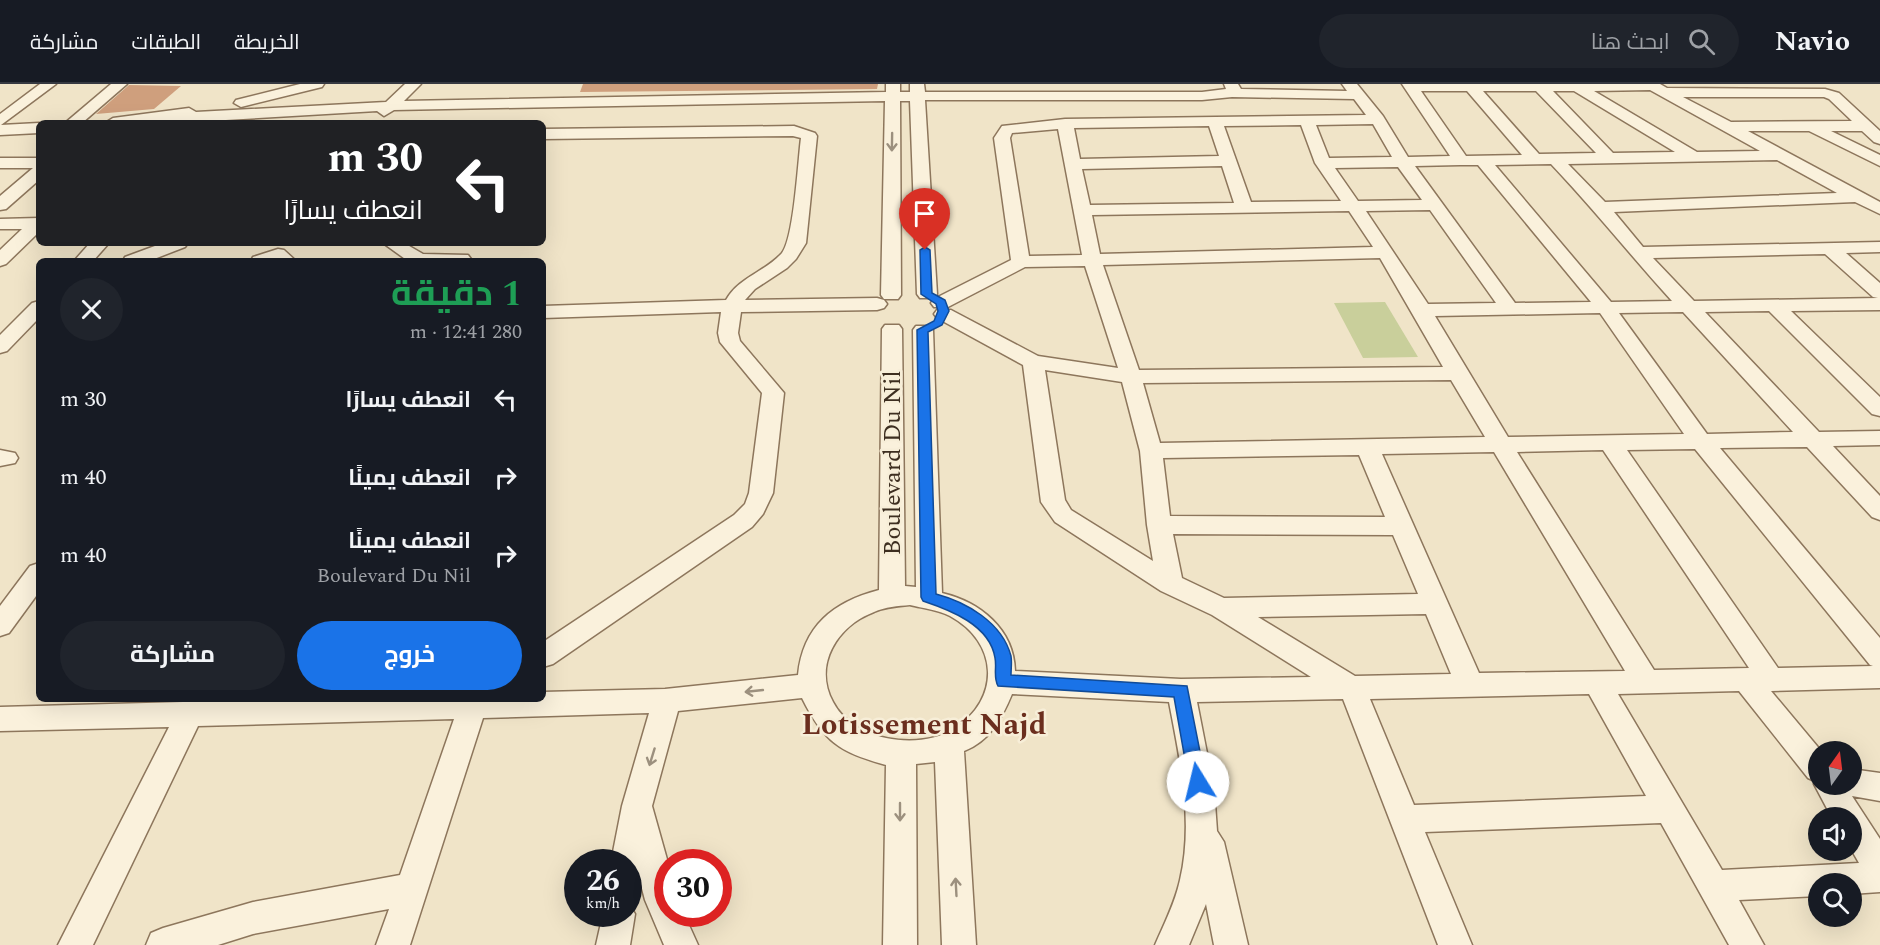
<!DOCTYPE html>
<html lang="ar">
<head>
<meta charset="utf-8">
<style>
  body { margin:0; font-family:Spectral,Cairo,serif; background:#20242c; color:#f1f3f6; direction:rtl; height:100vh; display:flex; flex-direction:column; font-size:22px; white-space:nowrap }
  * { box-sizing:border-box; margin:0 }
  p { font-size:20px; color:#9ea1a6 }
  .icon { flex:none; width:33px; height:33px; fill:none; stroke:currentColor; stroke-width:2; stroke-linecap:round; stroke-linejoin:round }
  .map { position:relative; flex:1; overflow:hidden; direction:ltr }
  .side { position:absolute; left:36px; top:174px; width:510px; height:444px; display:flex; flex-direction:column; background:#171b24; border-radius:9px; box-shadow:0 6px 24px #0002; direction:rtl }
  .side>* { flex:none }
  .banner { position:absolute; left:36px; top:36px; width:510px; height:126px; border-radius:9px; box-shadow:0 6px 24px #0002; direction:rtl; background:#202124; color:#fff; overflow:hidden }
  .needle { width:39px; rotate:14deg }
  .buttons { position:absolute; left:1808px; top:657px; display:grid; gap:12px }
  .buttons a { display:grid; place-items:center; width:54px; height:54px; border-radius:50%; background:#171b24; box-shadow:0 6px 24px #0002; font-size:30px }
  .speed { position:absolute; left:564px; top:765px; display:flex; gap:12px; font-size:30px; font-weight:700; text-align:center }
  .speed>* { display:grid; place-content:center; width:78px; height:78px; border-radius:50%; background:#171b24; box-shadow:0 6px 24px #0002; line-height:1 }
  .speed small { font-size:15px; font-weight:400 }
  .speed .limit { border:9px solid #d22; background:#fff; color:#111 }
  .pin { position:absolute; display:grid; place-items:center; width:51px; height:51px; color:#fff; margin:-62px -26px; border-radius:50% 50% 50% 0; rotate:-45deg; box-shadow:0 0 6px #0007 }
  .pin .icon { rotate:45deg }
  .me { position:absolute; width:66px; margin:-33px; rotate:351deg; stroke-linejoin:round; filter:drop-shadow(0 0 4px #0008) }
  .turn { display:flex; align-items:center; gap:21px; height:126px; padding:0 24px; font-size:27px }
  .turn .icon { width:78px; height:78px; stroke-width:2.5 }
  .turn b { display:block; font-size:42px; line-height:51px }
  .round { display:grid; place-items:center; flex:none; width:63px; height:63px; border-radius:32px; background:#20242c }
  .head { display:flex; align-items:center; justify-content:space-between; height:102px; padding:0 24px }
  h1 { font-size:36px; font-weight:700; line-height:45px; color:#1e9e55 }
  .action { display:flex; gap:12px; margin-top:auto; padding:12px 24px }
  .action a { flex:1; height:69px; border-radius:36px; background:#1a73e8; color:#fff; font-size:24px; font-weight:700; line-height:69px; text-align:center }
  .action a+a { background:#20242c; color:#f1f3f6 }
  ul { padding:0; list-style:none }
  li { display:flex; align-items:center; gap:18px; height:78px; padding:0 24px }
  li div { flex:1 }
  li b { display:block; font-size:22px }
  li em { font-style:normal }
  header { display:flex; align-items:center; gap:36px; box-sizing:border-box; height:84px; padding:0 30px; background:#171b24; border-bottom:2px solid #363941 }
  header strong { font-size:28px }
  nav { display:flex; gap:33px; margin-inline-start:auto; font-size:21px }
  .search { width:420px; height:54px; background:#20242c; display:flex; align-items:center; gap:15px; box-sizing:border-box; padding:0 21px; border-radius:33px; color:#9ea1a6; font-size:22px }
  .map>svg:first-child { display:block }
  .green { fill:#c9cf9b }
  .building { fill:#cf9f7d }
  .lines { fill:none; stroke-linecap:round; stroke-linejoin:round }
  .minor-casing { stroke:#8d765c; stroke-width:3 }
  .minor { fill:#faf1dc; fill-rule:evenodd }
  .oneway { stroke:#9c907e }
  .route { fill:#1a73e8; stroke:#114b97; stroke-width:1.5 }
  .labels { text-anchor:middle; stroke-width:5; stroke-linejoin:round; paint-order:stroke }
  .street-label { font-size:24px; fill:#3d2e20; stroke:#f7eed8 }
  .district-label { font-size:30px; font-weight:bold; fill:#6b2e1e; stroke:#f7eed8 }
</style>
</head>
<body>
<header>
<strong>Navio</strong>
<div class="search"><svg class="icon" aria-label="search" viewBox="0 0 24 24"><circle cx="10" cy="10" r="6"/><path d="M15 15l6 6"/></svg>ابحث هنا</div>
<nav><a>الخريطة</a><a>الطبقات</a><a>مشاركة</a></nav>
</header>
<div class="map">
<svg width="1880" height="861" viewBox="0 0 1880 861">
  <rect width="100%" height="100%" fill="#f0e4c8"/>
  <!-- green -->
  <path class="green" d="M1385 218 1418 273 1363 274 1334 219Z"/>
  <!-- building -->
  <g class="building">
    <path d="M583 0H878L877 5 580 8Z"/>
    <path d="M129 1 181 2 154 25 96 30Z"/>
  </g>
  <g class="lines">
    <defs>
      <g id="minor">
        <path d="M40 0H56L1 41 39 39V49L0 51V30Z"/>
        <path d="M111 0H127L82 39H65Z"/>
        <path d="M300 0H324L322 3 241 23 234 19 236 16Z"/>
        <path d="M405 0H421L404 17 886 8V0H900V8H910V0H924L925 8H1202L1226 5 1224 0H1238L1241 5 1347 7 1342 0H1357L1383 32 1408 73 1450 72 1402 0H1660L1667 4 1825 5 1839 9 1880 47V60L1874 58 1862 47H1831L1880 71V82L1809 47H1748L1880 118V130L1855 118 1614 128 1643 163 1880 158V168L1846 169 1880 199V226L1791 227 1880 313V332L1872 330 1769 227 1705 228 1819 348 1880 347V361L1833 362 1880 412V436L1872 433 1807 363 1720 364 1880 554V604L1771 607 1822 668H1818V700H1851V685L1880 689V717L1852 712 1880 755V808L1851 810V800H1818V812L1739 816 1764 861H1729L1661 739 1425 748 1472 861H1438L1343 615 1197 618 1214 705 1217 747 1224 758 1248 861H1214L1206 820 1189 861H1155C1164 840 1175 819 1180 796 1194 737 1180 676 1169 618L1012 610C1002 634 990 657 964 667L976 861H942L935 678 916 680 917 861H883L886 681C839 668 824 658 802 614L678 627 652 722 668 779V830H684L698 861H664L645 816 638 789 628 792V778H611L622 722 649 629 483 634 410 861H376L389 825 253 850 218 861H146L151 849 163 844 253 818 400 791 454 635 198 642 93 861H58L169 643 0 647V623L294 615H543V608L665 605 798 591C803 542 833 518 879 506L882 245 885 241H899L902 245 905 502 916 503 913 246 916 242H930L933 246 942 509C980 518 1014 545 1015 587L1181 595 1311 593 1212 531 1161 507 1055 438 1041 418 1023 281 937 234 934 230 937 226H951L1038 272 1118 284 1085 182 1025 183 948 223H934L931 219 934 215 1011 176 994 54 1002 42 1065 35 1366 31 1354 15 1232 13 1202 16H925L937 210 934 214H920L917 210 910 17H900L901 211 898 215H884L881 211 885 17 394 26 384 32 377 27 174 39C160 35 123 39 105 39L113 34 189 24 196 28 386 18ZM1650 6 1760 67 1697 68 1594 7ZM1421 7H1467L1522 71 1466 72ZM1483 7H1536L1596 69 1539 70ZM1553 7H1574L1675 68 1613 69ZM1683 13H1824L1829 15 1852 37 1731 38ZM1373 40 1392 73 1329 74 1316 41ZM1301 41 1315 79 1341 117 1251 118 1224 42ZM1209 42 1219 72 1080 75 1074 44ZM1058 45 1082 171 1029 172 1010 54 1012 49ZM1777 76 1837 109 1605 118 1568 80ZM1551 80C1593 124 1631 172 1672 217L1611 218 1495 81ZM1460 81H1478L1591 218 1515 219 1415 82ZM1222 82 1234 119 1090 121 1082 85ZM1398 83 1422 116 1358 117 1335 84ZM1430 126 1496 219 1428 220 1366 127ZM1349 127 1373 163 1100 170 1092 131ZM1825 170 1873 213 1878 214 1694 217 1653 174ZM1380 174 1443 283 1139 286 1103 181ZM1683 228 1793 348 1707 350 1619 229ZM1600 229 1684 350 1508 353 1435 232ZM1045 286 1122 298 1140 367 1147 441 1153 477 1071 426 1065 416ZM1451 296 1485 353 1160 359 1143 299ZM1695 365 1870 581 1873 582 1778 584 1627 366ZM1603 366 1749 584 1654 586 1517 368ZM1494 368 1625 587 1479 589 1382 370ZM1359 371 1385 433 1170 432 1163 374ZM1173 450 1393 451 1418 510 1224 514 1182 494ZM910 521C922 524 939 526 950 532 998 558 1002 614 954 645 919 667 853 657 833 618 813 581 837 542 874 528 885 523 898 522 910 521ZM1426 530 1451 590 1355 592 1258 533ZM1739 607 1808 694 1815 697 1814 700 1832 734H1851V765L1859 779 1722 786 1618 610ZM1589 610 1646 712 1414 721 1370 615Z"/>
        <path d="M794 42 815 49 817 52 806 159 796 175 787 184 755 205 745 216 877 214 884 216 887 220 884 224 877 226 741 228 738 249 740 257 784 309 773 409 763 430 752 443 553 580 543 583V558L734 431 745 420 749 409 762 309 720 258 718 249 721 228 543 234V222L726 216C739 193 765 188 782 169 794 154 798 77 801 54L793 52 543 55V45Z"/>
        <path d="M0 74H39V96L6 125 0 126V112L33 84H0Z"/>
        <path d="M39 134V148L6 180 0 182V166L22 145H0V135Z"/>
        <path d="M90 159H109L93 177H74Z"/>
        <path d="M163 159H188L185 163 149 177H123L125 173Z"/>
        <path d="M383 159H404L423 170 468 171 471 175 470 177H408Z"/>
        <path d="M278 165 284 166 296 177H251L253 173Z"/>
        <path d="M39 217V234L7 267 0 269V251L32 219Z"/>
        <path d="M0 366 15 369 18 374 15 379 0 382Z"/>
        <path d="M39 479V508L9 549 0 552V522L30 482Z"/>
        <path d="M628 818 635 830 630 861H596L603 830H628Z"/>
      </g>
    </defs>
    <!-- minor casing -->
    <use href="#minor" class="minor-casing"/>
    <!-- minor -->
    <use href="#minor" class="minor"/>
  </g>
  <!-- one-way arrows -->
  <defs><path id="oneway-shaft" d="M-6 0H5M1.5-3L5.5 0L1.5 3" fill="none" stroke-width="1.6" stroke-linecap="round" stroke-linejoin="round" transform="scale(1.5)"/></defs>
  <g class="oneway">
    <use href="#oneway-shaft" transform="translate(892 58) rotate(91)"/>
    <use href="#oneway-shaft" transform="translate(754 607) rotate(174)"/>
    <use href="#oneway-shaft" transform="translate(652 673) rotate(107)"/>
    <use href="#oneway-shaft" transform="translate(900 728) rotate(90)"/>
    <use href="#oneway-shaft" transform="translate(956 803) rotate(-93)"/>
  </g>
  <!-- route -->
  <path class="route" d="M925 163 930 166 932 209 945 216 949 227 942 241 928 248 936 510C966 518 1002 538 1011 572 1012 578 1011 585 1011 591L1187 602 1206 698 1204 704 1198 706 1192 704 1189 698 1174 613 998 602C993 593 997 583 995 574 990 541 950 526 923 517L921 513 917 246 934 237 938 227 936 220 921 210 920 166Z"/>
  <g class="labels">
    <!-- street labels -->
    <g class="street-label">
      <text transform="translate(892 379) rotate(-90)" y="8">Boulevard Du Nil</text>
    </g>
    <!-- district labels -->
    <g class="district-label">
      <text x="924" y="650">Lotissement Najd</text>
    </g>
  </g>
</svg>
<div class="buttons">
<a><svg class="needle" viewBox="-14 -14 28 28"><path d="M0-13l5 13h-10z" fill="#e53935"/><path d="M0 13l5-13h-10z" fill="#9ea1a6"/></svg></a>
<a><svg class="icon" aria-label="sound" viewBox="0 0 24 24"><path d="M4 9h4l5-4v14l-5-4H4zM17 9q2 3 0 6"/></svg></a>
<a><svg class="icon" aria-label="search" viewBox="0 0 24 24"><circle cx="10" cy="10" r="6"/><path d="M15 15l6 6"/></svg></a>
</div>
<div class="speed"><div>26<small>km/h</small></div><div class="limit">30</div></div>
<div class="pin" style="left:925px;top:166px;background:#d93025"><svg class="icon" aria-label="arrive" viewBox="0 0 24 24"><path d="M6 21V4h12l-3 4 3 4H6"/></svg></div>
<svg class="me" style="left:1198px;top:698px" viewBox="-20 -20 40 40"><circle r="19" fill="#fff"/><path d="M0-13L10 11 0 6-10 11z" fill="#1a73e8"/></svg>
<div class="banner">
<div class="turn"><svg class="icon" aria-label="left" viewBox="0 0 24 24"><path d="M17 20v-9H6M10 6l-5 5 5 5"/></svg><div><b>30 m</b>انعطف يسارًا</div></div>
</div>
<section class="side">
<div class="head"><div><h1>1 دقيقة</h1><p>280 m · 12:41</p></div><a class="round"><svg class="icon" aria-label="close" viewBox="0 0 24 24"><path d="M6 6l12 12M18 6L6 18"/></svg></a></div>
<ul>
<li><svg class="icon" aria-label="left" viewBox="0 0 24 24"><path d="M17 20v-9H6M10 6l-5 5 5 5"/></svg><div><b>انعطف يسارًا</b></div><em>30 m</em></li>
<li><svg class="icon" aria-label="right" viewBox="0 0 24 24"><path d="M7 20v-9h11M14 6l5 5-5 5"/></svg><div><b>انعطف يمينًا</b></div><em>40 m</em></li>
<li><svg class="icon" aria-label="right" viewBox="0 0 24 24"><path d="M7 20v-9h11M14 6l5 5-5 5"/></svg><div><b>انعطف يمينًا</b><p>Boulevard Du Nil</p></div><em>40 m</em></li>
</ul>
<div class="action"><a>خروج</a><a>مشاركة</a></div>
</section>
</div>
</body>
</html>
